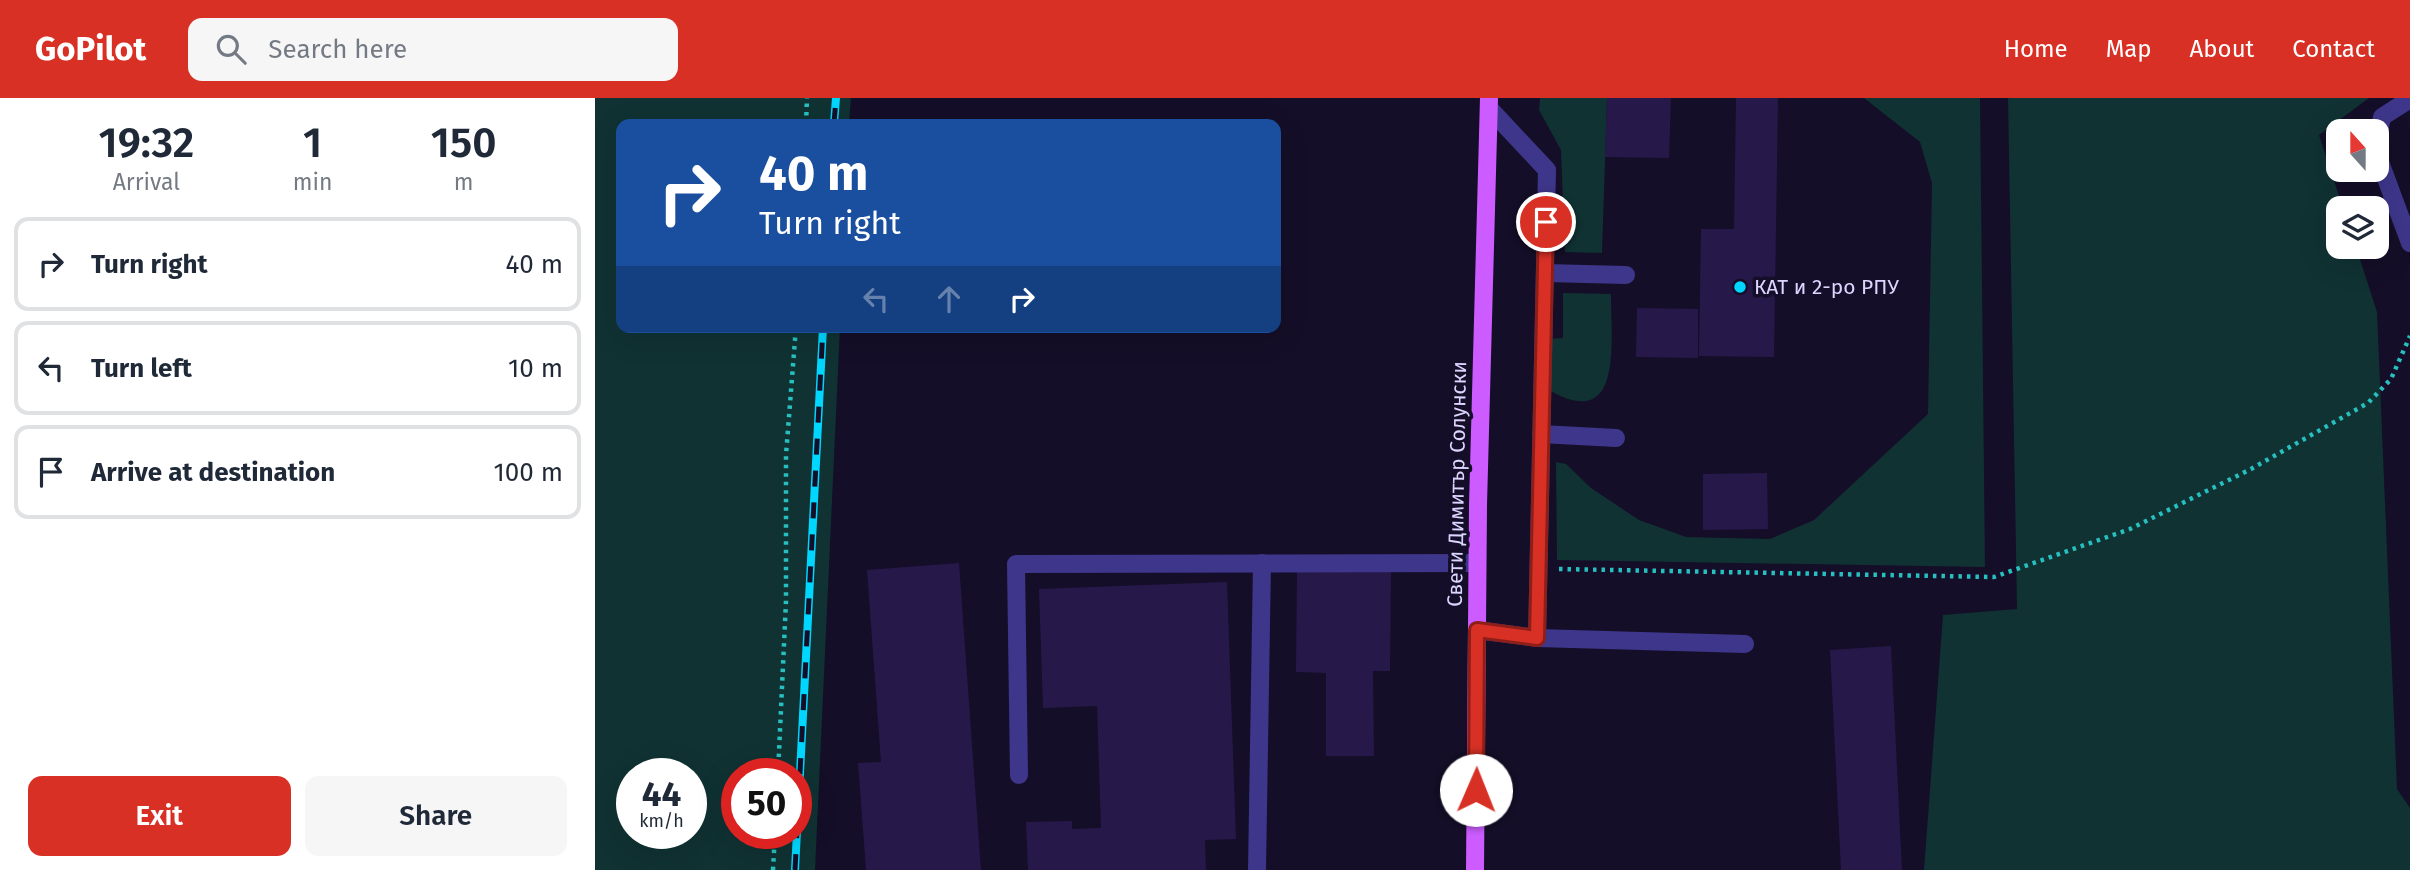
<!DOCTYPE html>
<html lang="en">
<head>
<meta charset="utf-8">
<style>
  body { margin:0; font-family:"Fira Sans",sans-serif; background:#f6f6f7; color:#1f2937; height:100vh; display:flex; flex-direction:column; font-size:26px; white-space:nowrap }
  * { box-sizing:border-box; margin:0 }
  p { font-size:23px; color:#747a83 }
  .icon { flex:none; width:38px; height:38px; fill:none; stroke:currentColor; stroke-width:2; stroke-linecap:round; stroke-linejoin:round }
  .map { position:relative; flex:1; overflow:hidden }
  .panel { display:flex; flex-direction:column; background:#fff; width:595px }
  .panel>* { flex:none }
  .guide { position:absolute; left:21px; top:21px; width:665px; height:214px; border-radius:14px; box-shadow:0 7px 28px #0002; background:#1a4fa0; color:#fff; overflow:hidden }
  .needle { width:46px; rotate:339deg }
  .fabs { position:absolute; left:1731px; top:21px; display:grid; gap:14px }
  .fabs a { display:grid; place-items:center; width:63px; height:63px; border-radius:14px; background:#fff; box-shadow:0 7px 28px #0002; font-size:35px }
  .speed { position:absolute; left:21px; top:660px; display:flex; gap:14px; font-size:35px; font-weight:700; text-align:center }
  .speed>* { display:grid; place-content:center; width:91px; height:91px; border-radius:50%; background:#fff; box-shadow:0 7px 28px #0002; line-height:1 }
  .speed small { font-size:18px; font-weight:400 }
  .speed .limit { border:10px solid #d22; background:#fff; color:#111 }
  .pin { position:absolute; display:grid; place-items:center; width:60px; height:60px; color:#fff; margin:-30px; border:4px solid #fff; border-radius:50%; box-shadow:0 2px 7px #0007 }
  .me { position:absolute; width:77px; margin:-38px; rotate:1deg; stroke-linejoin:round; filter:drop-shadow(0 0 5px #0008) }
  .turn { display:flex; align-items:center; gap:24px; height:147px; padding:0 28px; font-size:32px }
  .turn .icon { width:91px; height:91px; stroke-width:2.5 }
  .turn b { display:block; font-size:49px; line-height:60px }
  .lanes { display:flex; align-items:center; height:66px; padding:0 28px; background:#0003; justify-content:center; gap:35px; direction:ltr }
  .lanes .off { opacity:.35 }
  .eta { display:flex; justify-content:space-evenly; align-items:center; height:119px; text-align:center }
  .eta b { font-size:42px; font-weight:600; line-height:49px }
  .button { display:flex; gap:14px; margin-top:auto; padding:14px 28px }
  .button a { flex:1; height:80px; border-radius:14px; background:#d93025; color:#fff; font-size:28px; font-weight:600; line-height:80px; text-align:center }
  .button a+a { background:#f6f6f7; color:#1f2937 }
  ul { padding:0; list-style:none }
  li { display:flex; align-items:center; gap:21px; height:94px; margin:0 14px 10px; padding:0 14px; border:4px solid #e0e1e3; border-radius:14px }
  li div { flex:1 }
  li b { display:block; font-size:26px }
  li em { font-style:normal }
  header { display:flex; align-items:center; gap:42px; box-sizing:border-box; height:98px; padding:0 35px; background:#d93025; color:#fff }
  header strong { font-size:33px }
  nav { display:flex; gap:38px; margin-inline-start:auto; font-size:24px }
  .search { width:490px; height:63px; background:#f6f6f7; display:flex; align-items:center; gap:18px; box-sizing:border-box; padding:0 24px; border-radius:14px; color:#747a83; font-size:26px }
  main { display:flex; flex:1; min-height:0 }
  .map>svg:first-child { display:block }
  .green { fill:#103233; fill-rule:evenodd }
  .building { fill:#26194a }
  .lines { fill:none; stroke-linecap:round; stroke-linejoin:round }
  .path { stroke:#27c0c1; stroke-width:4.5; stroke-dasharray:3.5 5; stroke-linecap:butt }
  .minor { stroke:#3e368a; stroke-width:18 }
  .major { stroke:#cc5cff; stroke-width:18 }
  .rail-casing { stroke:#01d6ff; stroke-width:8 }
  .rail { stroke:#140e28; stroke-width:5; stroke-dasharray:16; stroke-linecap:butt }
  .route-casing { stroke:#8d1f18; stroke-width:18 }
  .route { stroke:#d93025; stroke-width:12 }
  .poi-dot { fill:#01d6ff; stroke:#140e28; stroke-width:2.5 }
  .labels { text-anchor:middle; stroke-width:7; stroke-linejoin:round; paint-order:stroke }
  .poi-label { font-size:21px; fill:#dcd5ff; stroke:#140e28; text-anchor:start }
  .street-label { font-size:21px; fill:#dcd5ff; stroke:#140e28 }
</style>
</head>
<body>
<header>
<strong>GoPilot</strong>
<div class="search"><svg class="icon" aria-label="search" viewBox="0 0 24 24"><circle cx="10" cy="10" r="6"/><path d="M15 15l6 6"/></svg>Search here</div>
<nav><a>Home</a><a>Map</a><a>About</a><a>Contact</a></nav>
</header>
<main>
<section class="panel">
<div class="eta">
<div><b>19:32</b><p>Arrival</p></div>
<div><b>1</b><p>min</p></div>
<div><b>150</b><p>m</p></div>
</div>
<ul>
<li><svg class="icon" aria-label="right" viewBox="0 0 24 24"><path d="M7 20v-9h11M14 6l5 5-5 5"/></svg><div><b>Turn right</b></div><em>40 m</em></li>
<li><svg class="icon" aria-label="left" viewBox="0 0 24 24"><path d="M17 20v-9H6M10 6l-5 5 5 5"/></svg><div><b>Turn left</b></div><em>10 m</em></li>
<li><svg class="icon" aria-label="arrive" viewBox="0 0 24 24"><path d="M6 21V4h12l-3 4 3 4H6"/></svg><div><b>Arrive at destination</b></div><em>100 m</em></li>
</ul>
<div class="button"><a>Exit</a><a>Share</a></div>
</section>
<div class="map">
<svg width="1815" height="772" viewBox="0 0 1815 772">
  <rect width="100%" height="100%" fill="#140e28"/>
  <!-- green -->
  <g class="green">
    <path d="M0 0H256L254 26H26V229H245L220 772H0ZM37 676H96V735H37ZM142 676H201V735H142Z"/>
    <path d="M945 0H1012L1007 155 970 154 966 52 944 12Z"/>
    <path d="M1269 0H1385L1390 469 962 462 961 364 971 366 996 390 1044 422 1091 439 1175 441 1219 422 1333 316 1337 85 1325 44Z"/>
    <path d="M1413 0H1774L1724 37 1748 110H1743V149H1761L1782 214 1802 691 1815 710V772H1329L1348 517 1422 511Z"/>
    <path d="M968 195 1016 196C1016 246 1029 339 949 289L951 241 968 240Z"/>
  </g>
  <!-- building -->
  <g class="building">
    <path d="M1012 0H1076L1074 60 1010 59Z"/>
    <path d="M1141 0H1183L1179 259 1104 258 1106 131H1139Z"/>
    <path d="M1042 210 1103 211V260L1041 259Z"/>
    <path d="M1172 375 1173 431 1108 432V376Z"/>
    <path d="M364 465 386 772H271L263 665 286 664 272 472Z"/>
    <path d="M702 472 796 473 795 573H778L779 658H731V575L701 574Z"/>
    <path d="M632 484 641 741 610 742 611 772H433L431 724 477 723V731L506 730 502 608 448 610 444 491Z"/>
    <path d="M1296 548 1307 772H1246L1235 552Z"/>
  </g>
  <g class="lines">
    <!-- path -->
    <g class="path">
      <path d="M211 26 212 0"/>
      <path d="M964 471 1399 479 1535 431 1656 371 1773 305 1796 281 1815 238"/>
      <path d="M183 676 191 503V357L201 229"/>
      <path d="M178 772 180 735"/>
    </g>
    <!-- minor -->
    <g class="minor">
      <path d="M1815 1 1787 19 1782 44 1785 64 1815 145"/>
      <path d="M894 10 952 72 942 540"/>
      <path d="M950 175 1031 177"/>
      <path d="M946 336 1021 340"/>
      <path d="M882 532 942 540 1150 546"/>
      <path d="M424 677 421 466 882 465"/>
      <path d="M662 772 667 465"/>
    </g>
    <!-- major -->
    <path class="major" d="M880 772 883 407 894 0"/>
    <defs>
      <g id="rail">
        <path d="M239 26 241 0"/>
        <path d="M200 772 228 229"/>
      </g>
    </defs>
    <!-- rail casing -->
    <use href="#rail" class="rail-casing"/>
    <!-- rail -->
    <use href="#rail" class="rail"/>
  </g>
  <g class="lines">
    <defs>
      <path id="route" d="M881 692 882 532 942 540 951 124"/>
    </defs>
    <!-- route casing -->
    <use href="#route" class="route-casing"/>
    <!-- route -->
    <use href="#route" class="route"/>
  </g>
  <!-- markers -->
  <circle class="poi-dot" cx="1145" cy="189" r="7"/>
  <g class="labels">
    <!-- poi labels -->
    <g class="poi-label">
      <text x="1159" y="196">КАТ и 2-ро РПУ</text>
    </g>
    <!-- street labels -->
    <g class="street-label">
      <text transform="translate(862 386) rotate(-89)" y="7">Свети Димитър Солунски</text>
    </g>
  </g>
</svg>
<div class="fabs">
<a><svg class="needle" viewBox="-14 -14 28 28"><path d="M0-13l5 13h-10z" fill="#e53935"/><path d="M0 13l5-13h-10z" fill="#747a83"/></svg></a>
<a><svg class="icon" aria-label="layers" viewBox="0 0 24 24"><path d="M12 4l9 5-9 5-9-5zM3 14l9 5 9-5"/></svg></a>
</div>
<div class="speed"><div>44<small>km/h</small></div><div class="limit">50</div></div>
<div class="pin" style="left:951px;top:124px;background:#d93025"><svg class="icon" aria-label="arrive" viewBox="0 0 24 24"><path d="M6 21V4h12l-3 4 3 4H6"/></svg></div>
<svg class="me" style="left:881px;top:692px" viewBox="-20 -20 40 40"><circle r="19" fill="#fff"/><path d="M0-13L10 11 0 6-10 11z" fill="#d93025"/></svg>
<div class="guide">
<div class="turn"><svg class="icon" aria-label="right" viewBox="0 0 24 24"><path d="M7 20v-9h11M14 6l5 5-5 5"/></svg><div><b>40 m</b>Turn right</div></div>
<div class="lanes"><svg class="icon off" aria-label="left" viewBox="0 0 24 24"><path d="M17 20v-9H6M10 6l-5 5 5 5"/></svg><svg class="icon off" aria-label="ahead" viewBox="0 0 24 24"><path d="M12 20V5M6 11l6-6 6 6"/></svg><svg class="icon" aria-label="right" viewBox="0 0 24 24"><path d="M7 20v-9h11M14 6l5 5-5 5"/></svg></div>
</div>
</div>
</main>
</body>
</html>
